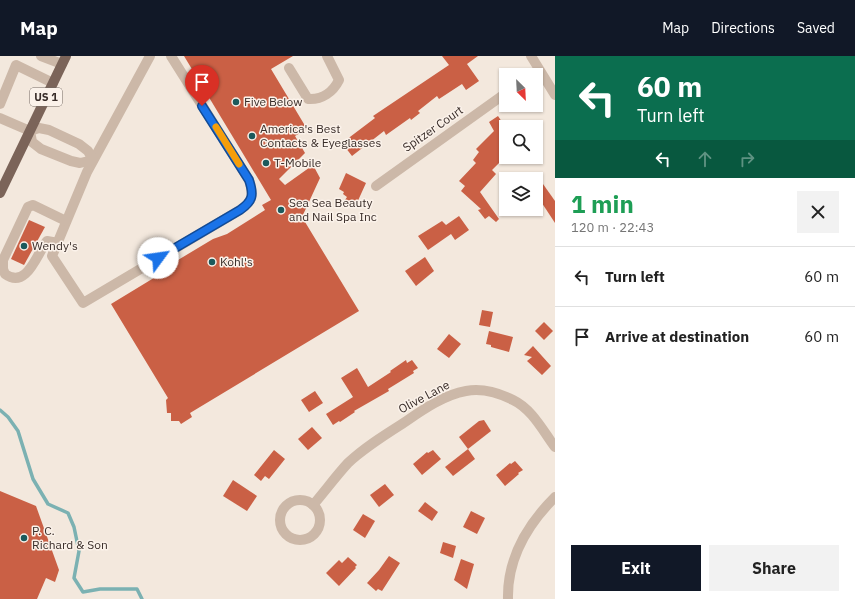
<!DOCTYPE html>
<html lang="en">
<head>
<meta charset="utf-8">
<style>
  body { margin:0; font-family:"IBM Plex Sans",sans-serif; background:#f2f2f2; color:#222; height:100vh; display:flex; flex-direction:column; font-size:15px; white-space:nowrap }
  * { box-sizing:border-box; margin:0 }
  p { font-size:13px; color:#767676 }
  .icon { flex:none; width:22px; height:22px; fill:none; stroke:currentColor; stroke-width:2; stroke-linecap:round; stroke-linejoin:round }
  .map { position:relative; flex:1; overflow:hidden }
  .panel { display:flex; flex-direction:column; background:#fff; width:300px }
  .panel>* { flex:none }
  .guide { background:#0b6e4f; color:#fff; overflow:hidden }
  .needle { width:26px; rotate:156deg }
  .tools { position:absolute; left:499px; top:12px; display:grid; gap:8px }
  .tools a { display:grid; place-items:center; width:44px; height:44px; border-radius:0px; background:#fff; box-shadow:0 1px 3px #0004; font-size:20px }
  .pin { position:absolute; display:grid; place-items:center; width:34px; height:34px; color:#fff; margin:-41px -17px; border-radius:50% 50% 50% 0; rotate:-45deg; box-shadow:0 0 4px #0007 }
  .pin .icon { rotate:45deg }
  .me { position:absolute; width:44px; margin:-22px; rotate:59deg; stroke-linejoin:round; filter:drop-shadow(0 0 3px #0008) }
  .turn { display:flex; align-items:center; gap:14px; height:84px; padding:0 16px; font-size:18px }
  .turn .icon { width:52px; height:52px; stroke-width:2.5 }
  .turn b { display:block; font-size:28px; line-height:34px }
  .lanes { display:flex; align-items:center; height:38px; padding:0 16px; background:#0003; justify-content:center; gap:20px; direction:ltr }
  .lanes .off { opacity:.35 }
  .round { display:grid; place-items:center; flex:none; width:42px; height:42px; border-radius:0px; background:#f2f2f2 }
  .head { display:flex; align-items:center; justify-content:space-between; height:68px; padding:0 16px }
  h1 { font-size:24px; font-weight:800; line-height:30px; color:#1e9e55 }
  .primary-button { display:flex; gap:8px; margin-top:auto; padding:8px 16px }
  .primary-button a { flex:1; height:46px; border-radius:0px; background:#111827; color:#fff; font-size:16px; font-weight:800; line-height:46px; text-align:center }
  .primary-button a+a { background:#f2f2f2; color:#222 }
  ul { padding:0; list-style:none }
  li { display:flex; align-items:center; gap:12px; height:60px; padding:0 16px; border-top:1px solid #e0e0e0 }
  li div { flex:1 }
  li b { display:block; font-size:15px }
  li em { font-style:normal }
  header { display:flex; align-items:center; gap:24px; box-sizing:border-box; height:56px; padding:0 20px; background:#111827; color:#fff }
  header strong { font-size:19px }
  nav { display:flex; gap:22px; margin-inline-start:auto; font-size:14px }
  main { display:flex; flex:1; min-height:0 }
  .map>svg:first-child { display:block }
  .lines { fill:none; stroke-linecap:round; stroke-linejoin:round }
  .stream { stroke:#7bb1b2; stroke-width:3.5 }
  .building { fill:#ca6045 }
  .minor { stroke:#ccb8a8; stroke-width:10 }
  .major { stroke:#7b6459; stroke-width:10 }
  .route-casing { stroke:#114b97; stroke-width:10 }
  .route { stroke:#1a73e8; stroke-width:7 }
  .slow { stroke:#f59e0b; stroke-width:7 }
  .poi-dot { fill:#1c5a5c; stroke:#fbf2ea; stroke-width:1.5 }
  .labels { text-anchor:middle; stroke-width:3; stroke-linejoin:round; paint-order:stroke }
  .shield { fill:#fbf2ea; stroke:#736863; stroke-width:1 }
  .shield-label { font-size:11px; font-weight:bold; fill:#392d29 }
  .poi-label { font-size:12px; fill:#392d29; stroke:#fbf2ea; text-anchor:start }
  .street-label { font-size:12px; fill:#392d29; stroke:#fbf2ea }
</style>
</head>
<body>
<header>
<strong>Map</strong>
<nav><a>Map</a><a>Directions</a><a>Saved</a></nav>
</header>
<main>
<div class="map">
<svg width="555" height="543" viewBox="0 0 555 543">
  <rect width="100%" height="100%" fill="#f3e8dd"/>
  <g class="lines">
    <!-- stream -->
    <path class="stream" d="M0 354 8 361 18 375 33 423 48 448 68 457 74 471 79 495 74 522 83 536 100 533H137L142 543"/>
  </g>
  <!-- building -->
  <g class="building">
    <path d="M184 0H293L271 13 307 73 295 80 305 97 279 123 285 129 313 109 320 122 302 161 359 255 190 357 192 361 181 368 179 365H171V357H167L166 344 168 342 111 248 162 217 173 207 213 183 227 178 265 154 262 149 271 144Z"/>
    <path d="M442 0H478L467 8 479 25 466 34 462 28 439 43 437 40 418 55 420 57 411 64 410 62 386 79 384 75 352 100 342 87 375 62 373 60 449 9Z"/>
    <path d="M498 60 506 72V100L492 114 496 118 480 136 499 163 496 166 489 160 485 163 478 154 481 153 461 135 465 130 459 125 476 107 473 104 479 96 476 93 494 75 489 66Z"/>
    <path d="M346 117 366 127 356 149 345 144 347 141 343 138 344 136 339 133Z"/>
    <path d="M543 128 555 145V167L536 138V133Z"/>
    <path d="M459 160 469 174 455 184 451 178 428 194 418 180 442 165 446 169Z"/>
    <path d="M29 164 45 171 24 209 11 203Z"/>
    <path d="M425 201 434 215 416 230 405 215Z"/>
    <path d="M482 254 493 256 490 271 479 269Z"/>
    <path d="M544 266 553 275 544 284 535 275Z"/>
    <path d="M489 275 513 281 509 296 491 291V289L486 288Z"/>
    <path d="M449 278 461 288 449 302 437 293Z"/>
    <path d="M533 290 551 310 542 319 527 305 532 301 524 299Z"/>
    <path d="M406 304 407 307 412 304 418 312 413 315 414 317 388 333 389 335 354 355 355 356 340 366 339 365 333 369 326 358 353 341 341 322 357 312 368 331 391 316 390 315Z"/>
    <path d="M315 335 323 347 309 356 301 344Z"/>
    <path d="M484 364 491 375 468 393 459 381 479 365Z"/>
    <path d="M312 371 322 382 308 394 298 383Z"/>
    <path d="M468 393 475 403 453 420 445 411Z"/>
    <path d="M274 394 285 403 269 423 265 420 261 425 254 419Z"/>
    <path d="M433 394 441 403 422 419 413 408 427 396 428 397Z"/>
    <path d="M515 405 523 414 518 417 519 418 505 430 496 419 510 407 511 408Z"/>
    <path d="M233 424 257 440 247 455 223 440Z"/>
    <path d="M385 428 394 439 379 451 370 439Z"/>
    <path d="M0 435 36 450 59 514 55 526 46 522 37 543H0Z"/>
    <path d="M425 446 438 456 432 465 418 455Z"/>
    <path d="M471 455 485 462 477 478 463 471Z"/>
    <path d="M363 458 375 465 365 482 353 474Z"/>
    <path d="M443 486 456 490 453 502 440 497Z"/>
    <path d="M389 500 400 507 382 535 378 533 376 535 367 527 379 514Z"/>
    <path d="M348 501 357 509 355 511 356 512 339 530 326 517 339 504 342 507Z"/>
    <path d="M461 503 474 508 467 533 454 524Z"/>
  </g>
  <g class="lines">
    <!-- minor -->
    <g class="minor">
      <path d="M41 0 62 8"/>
      <path d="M150 0 87 116 52 200 83 247 240 154C253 145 254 139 249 124L171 0"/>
      <path d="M531 0 555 39"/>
      <path d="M289 12 308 43C322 44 333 36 339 24L327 0"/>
      <path d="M0 48 16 9 53 27"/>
      <path d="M0 62 30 75 39 72 49 74 79 88 88 95 93 104 80 107 71 105 41 93 32 86 30 75"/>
      <path d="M376 130 506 37"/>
      <path d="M58 187 47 185C37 197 27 234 5 218L3 213V204L28 151 33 149 66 165"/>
      <circle cx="300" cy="464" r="20"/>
      <path d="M313 449C325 435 336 420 348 407 364 392 383 380 402 368 421 355 443 339 466 335 482 332 499 337 513 344 532 353 543 375 555 391"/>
      <path d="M508 543C507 502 527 469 555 441"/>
    </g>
    <!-- major -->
    <path class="major" d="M0 137 66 0"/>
  </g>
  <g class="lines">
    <defs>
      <path id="route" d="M158 202 240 154C253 145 254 139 249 124L202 50"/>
    </defs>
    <!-- route casing -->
    <use href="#route" class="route-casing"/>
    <!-- route -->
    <use href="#route" class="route"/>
    <!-- slow -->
    <path class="slow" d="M216 71 239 108"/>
  </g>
  <!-- markers -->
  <g class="poi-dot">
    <circle cx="236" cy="46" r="4"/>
    <circle cx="252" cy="80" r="4"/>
    <circle cx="266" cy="107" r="4"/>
    <circle cx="281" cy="154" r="4"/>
    <circle cx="24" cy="190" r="4"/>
    <circle cx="212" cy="206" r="4"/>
    <circle cx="24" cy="482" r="4"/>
  </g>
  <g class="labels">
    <!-- shield labels -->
    <rect class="shield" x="30" y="32" width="32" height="18" rx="3"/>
    <g class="shield-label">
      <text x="46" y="45">US 1</text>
    </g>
    <!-- poi labels -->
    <g class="poi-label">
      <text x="244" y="50">Five Below</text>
      <text x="260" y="77">America's Best<tspan x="260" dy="14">Contacts &amp; Eyeglasses</tspan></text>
      <text x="274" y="111">T-Mobile</text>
      <text x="289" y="151">Sea Sea Beauty<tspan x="289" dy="14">and Nail Spa Inc</tspan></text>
      <text x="32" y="194">Wendy's</text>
      <text x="220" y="210">Kohl's</text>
      <text x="32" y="479">P. C.<tspan x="32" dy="14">Richard &amp; Son</tspan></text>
    </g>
    <!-- street labels -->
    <g class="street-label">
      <text transform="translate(433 73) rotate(-35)" y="4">Spitzer Court</text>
      <text transform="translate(424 341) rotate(-28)" y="4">Olive Lane</text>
    </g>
  </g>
</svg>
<div class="tools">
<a><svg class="needle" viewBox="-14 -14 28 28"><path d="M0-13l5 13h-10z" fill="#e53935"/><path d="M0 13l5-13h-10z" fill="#767676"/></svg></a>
<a><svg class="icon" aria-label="search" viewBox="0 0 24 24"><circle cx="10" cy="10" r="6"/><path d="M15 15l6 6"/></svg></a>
<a><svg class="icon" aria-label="layers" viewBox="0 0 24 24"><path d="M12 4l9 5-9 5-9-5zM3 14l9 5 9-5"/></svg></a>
</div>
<div class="pin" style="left:202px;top:50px;background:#d93025"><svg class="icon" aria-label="arrive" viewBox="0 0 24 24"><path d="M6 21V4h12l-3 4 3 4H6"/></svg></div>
<svg class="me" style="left:158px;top:202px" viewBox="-20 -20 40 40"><circle r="19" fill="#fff"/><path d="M0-13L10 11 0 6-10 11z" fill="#1a73e8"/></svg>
</div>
<section class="panel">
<div class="guide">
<div class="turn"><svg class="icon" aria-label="left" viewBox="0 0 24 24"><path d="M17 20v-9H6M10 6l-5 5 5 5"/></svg><div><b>60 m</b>Turn left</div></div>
<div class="lanes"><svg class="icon" aria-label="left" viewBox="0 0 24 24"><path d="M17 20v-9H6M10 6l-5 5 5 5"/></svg><svg class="icon off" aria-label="ahead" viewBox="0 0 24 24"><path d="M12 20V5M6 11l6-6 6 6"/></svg><svg class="icon off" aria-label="right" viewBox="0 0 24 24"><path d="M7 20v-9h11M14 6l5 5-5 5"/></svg></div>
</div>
<div class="head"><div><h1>1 min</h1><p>120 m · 22:43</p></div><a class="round"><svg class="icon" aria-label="close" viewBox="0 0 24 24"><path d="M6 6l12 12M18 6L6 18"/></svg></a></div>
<ul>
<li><svg class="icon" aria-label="left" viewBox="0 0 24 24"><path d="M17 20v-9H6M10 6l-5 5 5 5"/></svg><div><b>Turn left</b></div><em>60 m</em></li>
<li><svg class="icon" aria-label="arrive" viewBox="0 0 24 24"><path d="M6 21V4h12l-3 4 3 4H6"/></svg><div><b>Arrive at destination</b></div><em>60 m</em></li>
</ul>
<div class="primary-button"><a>Exit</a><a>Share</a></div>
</section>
</main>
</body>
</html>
